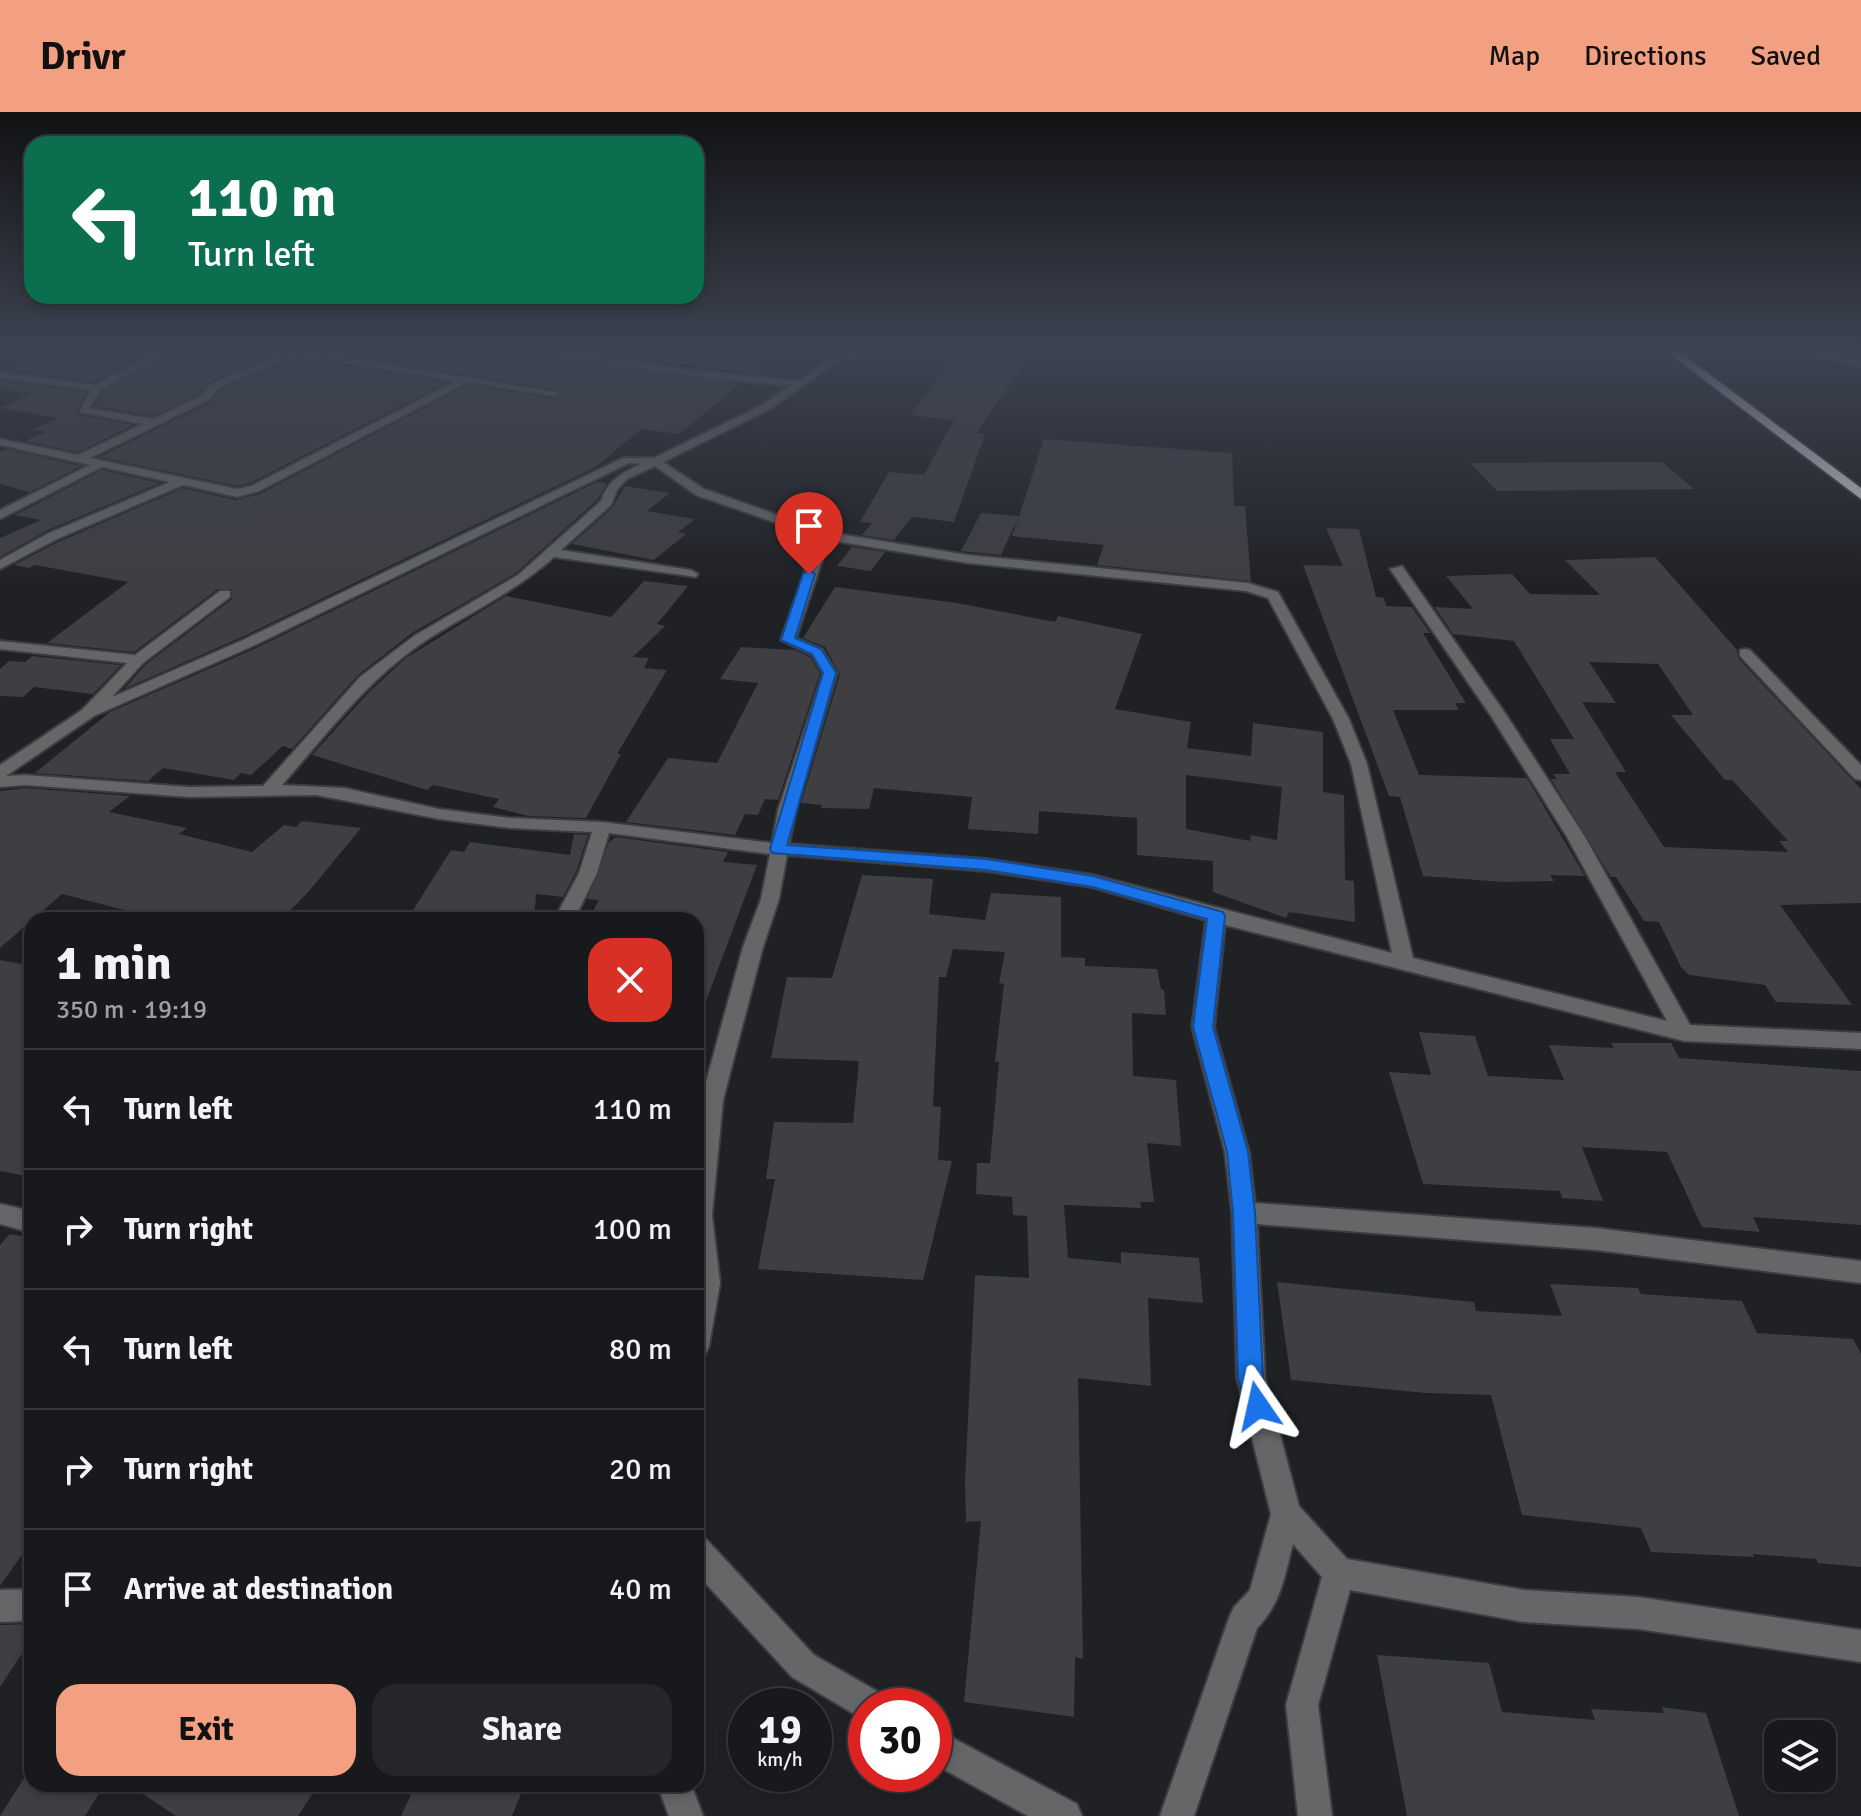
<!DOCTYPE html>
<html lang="en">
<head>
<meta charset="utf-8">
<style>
  body { margin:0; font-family:Signika,sans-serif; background:#252629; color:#f1f3f6; height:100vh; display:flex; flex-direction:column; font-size:30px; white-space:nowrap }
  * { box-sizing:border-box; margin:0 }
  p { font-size:26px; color:#9fa0a3 }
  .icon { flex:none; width:44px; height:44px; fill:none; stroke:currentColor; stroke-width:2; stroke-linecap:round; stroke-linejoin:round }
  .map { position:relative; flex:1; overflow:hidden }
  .side { position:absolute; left:24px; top:800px; width:680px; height:880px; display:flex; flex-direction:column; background:#18191c; border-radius:24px; box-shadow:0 4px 12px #0003,0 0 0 2px #36383b }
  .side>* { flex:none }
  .hud { position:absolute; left:24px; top:24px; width:680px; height:168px; border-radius:24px; box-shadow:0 4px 12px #0003,0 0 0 2px #36383b; background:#0b6e4f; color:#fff; overflow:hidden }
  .fabs { position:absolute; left:1764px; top:1608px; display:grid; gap:16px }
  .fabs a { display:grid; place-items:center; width:72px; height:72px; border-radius:16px; background:#18191c; box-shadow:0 4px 12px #0003,0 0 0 2px #36383b; font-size:40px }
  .speed { position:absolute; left:728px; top:1576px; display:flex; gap:16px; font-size:40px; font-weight:700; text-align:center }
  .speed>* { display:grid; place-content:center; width:104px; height:104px; border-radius:50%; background:#18191c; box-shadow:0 4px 12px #0003,0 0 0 2px #36383b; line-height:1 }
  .speed small { font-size:20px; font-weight:400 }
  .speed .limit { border:12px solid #d22; background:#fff; color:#111 }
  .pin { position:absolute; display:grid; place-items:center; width:68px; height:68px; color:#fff; margin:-82px -34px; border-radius:50% 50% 50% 0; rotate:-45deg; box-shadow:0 0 8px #0007 }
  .pin .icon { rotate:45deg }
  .me { position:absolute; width:88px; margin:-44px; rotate:349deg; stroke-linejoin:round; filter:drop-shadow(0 0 6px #0008) }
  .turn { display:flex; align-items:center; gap:28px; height:168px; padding:0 32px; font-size:36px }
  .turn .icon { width:104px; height:104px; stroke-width:2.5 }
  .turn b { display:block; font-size:56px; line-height:68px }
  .round { display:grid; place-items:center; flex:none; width:84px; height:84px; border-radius:24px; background:#252629 }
  .overview { display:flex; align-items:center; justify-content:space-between; height:136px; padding:0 32px }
  h1 { font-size:48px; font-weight:700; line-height:60px }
  .button { display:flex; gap:16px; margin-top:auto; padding:16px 32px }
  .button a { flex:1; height:92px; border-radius:24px; background:#f2a081; color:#111; font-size:32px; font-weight:700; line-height:92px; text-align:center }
  .button a+a { background:#252629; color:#f1f3f6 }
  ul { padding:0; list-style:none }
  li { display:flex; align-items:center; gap:24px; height:120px; padding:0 32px; border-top:2px solid #36383b }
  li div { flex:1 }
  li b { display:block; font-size:30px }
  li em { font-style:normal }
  header { display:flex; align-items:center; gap:48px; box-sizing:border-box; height:112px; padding:0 40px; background:#f2a081; color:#111 }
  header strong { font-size:38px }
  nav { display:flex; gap:44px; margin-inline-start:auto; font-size:28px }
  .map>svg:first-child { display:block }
  .building { fill:#3f3e42; fill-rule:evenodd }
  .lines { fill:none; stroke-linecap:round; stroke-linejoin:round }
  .street-casing { stroke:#3c3d41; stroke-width:4 }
  .highway-casing { stroke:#3c3d41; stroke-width:4 }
  .street { fill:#646667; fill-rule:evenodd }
  .highway { fill:#c2c6ca; fill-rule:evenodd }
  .route { fill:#1a73e8; stroke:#114b97; stroke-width:2 }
</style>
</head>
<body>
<header>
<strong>Drivr</strong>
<nav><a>Map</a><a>Directions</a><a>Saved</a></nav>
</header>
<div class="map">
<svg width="1861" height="1704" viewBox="0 0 1861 1704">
  <rect width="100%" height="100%" fill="#202125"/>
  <!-- building -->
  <g class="building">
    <path d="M67 235H159L94 270 9 258Z"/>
    <path d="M181 235H292L210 269 199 282 153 304 94 294 103 280Z"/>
    <path d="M302 235H502L740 272 679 322 641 317 594 356 242 525 124 577 145 553 232 487V477H218L134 540 47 531 128 470 35 453 29 456 14 453 58 430 183 376 236 388 260 382 468 273 554 287 562 282 560 278Z"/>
    <path d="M553 235H786L753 261Z"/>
    <path d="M947 235H1036L976 321 985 322 954 410 912 405 894 428 862 423 872 411 860 410 889 360 924 363 954 308 910 303 946 256Z"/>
    <path d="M296 246 446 270 250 371 237 374 99 345 210 291 221 278Z"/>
    <path d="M0 269 86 280 76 299 78 303 133 313 78 340 25 329 46 320 31 318 59 306 0 296 32 282 0 277Z"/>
    <path d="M1044 327 1232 341 1234 394H1245L1251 469 1097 453 1104 433 1012 424 1018 406 1001 443 961 439 981 401 1019 404Z"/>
    <path d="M6 337 81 354 30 380 0 372V340Z"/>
    <path d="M1662 350 1694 377 1497 379 1470 351Z"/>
    <path d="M102 358 160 371 48 418 0 445V426L41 408 15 403Z"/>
    <path d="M597 370 607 371 598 387 516 461 412 521 358 563 292 637 283 634 251 663 241 661 234 668 163 656 148 669 35 661 110 600 254 537Z"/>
    <path d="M625 374 670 381 647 399 695 407 678 420 686 422 654 448 572 432 613 395Z"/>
    <path d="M1326 416 1359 417 1376 485 1384 486 1386 494 1412 495 1430 521H1423L1466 591H1455L1459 598H1393L1419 663 1527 666 1585 764 1550 763 1554 769 1504 770 1423 764 1400 685 1389 684 1303 453 1343 454Z"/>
    <path d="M852 435 885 440 871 459 837 454Z"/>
    <path d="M1655 445 1737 538 1738 546 1861 677V791L1780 793 1852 893 1776 890 1765 873 1689 863 1681 855 1659 810 1644 809 1616 765H1611L1551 667H1557L1553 662H1570L1550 627H1574L1514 529 1453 522 1435 495 1473 497 1446 464 1512 462 1530 482 1600 483 1565 448ZM1589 550 1658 552 1693 603H1671L1725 668H1732L1788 729H1779L1788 740 1664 735 1615 660H1626L1582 590 1616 591Z"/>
    <path d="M644 469 688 474 657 512 665 514 633 545 649 546 644 556 667 558 617 642H621L586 706 528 704 493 695 499 687 433 673 427 678 312 643 369 580 406 546 506 484 611 505Z"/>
    <path d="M835 475 957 491 1055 510 1058 504 1142 522 1115 597 1191 610 1187 636 1251 644 1253 611 1323 620V680L1344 683 1345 768 1354 769 1355 810 1289 800 1286 806 1213 780V749L1137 743V706L1039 699 1038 722 968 717 972 685 874 676 869 697 821 696 822 693 801 691 840 562 825 535 803 526ZM1186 663 1282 675 1277 728 1251 723 1250 729 1186 717Z"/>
    <path d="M741 535 795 538 810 545 820 561 778 688 765 687 758 703 745 702 735 723 626 710 668 646 717 651 758 571 720 567Z"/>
    <path d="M32 544 121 553 93 582 34 575 23 585 0 584V557L9 549 25 550Z"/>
    <path d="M25 676 130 684 109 700 187 716 179 722 252 740 284 713 296 715 302 709 361 716 310 778 281 808H213L168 801 160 807 62 782 0 836V679Z"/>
    <path d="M574 722 588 723 576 760 563 785 536 782 534 808H407L451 738 464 740 470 730 570 743Z"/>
    <path d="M616 725 728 740 723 750 757 753 700 905 696 904V808H588L599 788 587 787 609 730Z"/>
    <path d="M862 763 933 767 929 802 985 808 991 781 1061 785V845L1085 846V854L1157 857 1161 877 1164 878 1166 903 1132 901 1133 964 1176 968 1181 1034 1147 1031 1154 1090H1140L1141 1096 1064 1093 1068 1146 1121 1151V1140L1199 1146 1203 1191 1148 1186 1151 1274 1078 1266 1083 1547 1075 1545 1074 1605 964 1590 981 1409 966 1410 965 1370 975 1163 1029 1166 1027 1104 1013 1103 1012 1085 976 1082 977 1051H990L999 950H995L1004 872 999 871 1005 840 953 837 946 865H939L933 994 941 995 938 1048 952 1049 923 1168 758 1157 775 1067H766L774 1010 853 1011 859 949 771 946 787 865 832 866Z"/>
    <path d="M0 848 32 854V1065L0 1059Z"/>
    <path d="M1419 920 1475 924 1488 964 1564 968 1549 933 1614 936 1611 931H1671L1679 946 1861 959V1113L1753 1105 1760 1120 1702 1115 1667 1040 1582 1035 1603 1089 1562 1086 1560 1079 1423 1072 1389 960 1431 963Z"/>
    <path d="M10 1122 32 1126V1428L0 1474V1133Z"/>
    <path d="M1277 1170 1474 1190 1476 1199 1562 1204 1550 1172 1638 1176 1641 1182 1742 1189 1757 1221 1853 1227 1861 1242V1455L1818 1451 1816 1447 1753 1442 1754 1445 1651 1440 1641 1416 1522 1403 1491 1283 1426 1281 1291 1268Z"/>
    <path d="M32 1512V1526L0 1575V1513Z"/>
    <path d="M1377 1543 1489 1551 1502 1600 1595 1608 1591 1597 1664 1601 1662 1595 1706 1601 1739 1704H1407Z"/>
    <path d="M26 1663 32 1665V1672H105L85 1704H0Z"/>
    <path d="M128 1672H319L298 1704H176Z"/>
    <path d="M416 1672H525L512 1704H401Z"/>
  </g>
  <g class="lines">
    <defs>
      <g id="street">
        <path d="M166 235H178L101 278 89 296 153 307 201 284 211 272 295 237 559 281 554 284 468 270 259 379 237 385 183 373 57 427 0 457V448L49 421 170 370 102 355 0 407V398L90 353 0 333V327L78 343 143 312 79 300 91 278 0 266V260L95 273ZM296 243 456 269 251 374 237 377 90 346 209 288 219 276Z"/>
        <path d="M505 235H531L691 258 799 269C822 252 846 235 876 235L834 252 770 297 663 350 704 377 826 420 968 443 1248 471 1278 480 1349 607 1367 652 1413 846 1667 909 1567 725 1491 604 1390 457 1402 454 1507 604 1585 725 1690 913 1861 921V937L1684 929 1225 813 1214 915 1249 1040 1255 1091 1596 1116 1861 1149V1171L1596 1138 1257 1112 1265 1266 1299 1394 1347 1447 1524 1478 1638 1485 1861 1518V1550L1638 1517 1524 1510 1350 1478 1318 1593 1332 1704H1298L1286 1593 1322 1465 1293 1432C1284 1465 1282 1490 1257 1516L1194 1704H1160L1229 1506 1234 1495 1250 1478 1271 1402 1237 1266 1232 1101 1225 1040 1192 915 1206 808 1092 775 986 759 787 743 779 787 763 835 723 988 712 1103 720 1171 709 1234 705 1243 696 1247V1031L701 988 743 835 761 787 770 742 609 721 597 761 574 808H554L579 761 592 720 510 716 439 707 316 683 189 685 25 673 0 675V653L82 598 127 551 0 537V529L135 543 220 479H230V485L143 551 112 585 243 528 623 346H654L762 293 790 274 691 264ZM629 351 641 352C622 361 608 368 601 389L518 463 414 524 360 565 263 674 189 675 25 663 6 664 94 604 253 534ZM655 354 696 383 817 425 781 528 812 543 823 561 778 698 772 731 602 710 510 706 439 697 344 676 282 673C327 622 368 567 425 529 469 501 515 480 554 445L696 465 698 462 691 458 561 438 611 393 617 378 627 367ZM829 428 968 451 1246 479 1268 486 1333 607 1351 652 1392 841 1093 763 986 747 789 732 796 698 837 561 822 537 796 526Z"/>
        <path d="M1779 235H1797L1861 249V255Z"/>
        <path d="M1745 537 1750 538 1861 653V668L1855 667 1740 544V538Z"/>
        <path d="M0 1092 32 1099V1121L0 1112Z"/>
        <path d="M696 1424 707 1428 814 1543 882 1582 886 1594H866V1609L792 1565 696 1461Z"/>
        <path d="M32 1477V1509L0 1510V1478Z"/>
        <path d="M934 1616 1077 1692 1082 1704H1028L934 1652Z"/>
        <path d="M657 1672H691L703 1704H669Z"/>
      </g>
      <path id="highway" d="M1661 235H1673L1861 376V387Z"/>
    </defs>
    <!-- street casing -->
    <use href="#street" class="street-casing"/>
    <!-- highway casing -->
    <use href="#highway" class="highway-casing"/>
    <!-- street -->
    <use href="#street" class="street"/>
    <!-- highway -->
    <use href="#highway" class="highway"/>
  </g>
  <!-- sky -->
  <linearGradient id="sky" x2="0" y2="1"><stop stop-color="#121214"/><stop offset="0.5" stop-color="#3c4351"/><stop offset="1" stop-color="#3c4351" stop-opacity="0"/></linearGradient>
  <rect width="1861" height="474" fill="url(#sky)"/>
  <!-- route -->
  <path class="route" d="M809 458 815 462 795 526 821 537 836 561 787 733 986 747 1093 764 1223 800 1225 804 1213 915 1248 1040 1255 1101 1263 1266 1271 1294 1267 1302 1258 1306 1249 1302 1238 1266 1233 1101 1227 1040 1193 915 1207 807 1093 775 986 758 772 741 770 737 823 561 812 542 781 528 803 462Z"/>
</svg>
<div class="fabs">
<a><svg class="icon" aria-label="layers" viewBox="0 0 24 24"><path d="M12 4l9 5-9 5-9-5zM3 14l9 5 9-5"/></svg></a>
</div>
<div class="speed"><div>19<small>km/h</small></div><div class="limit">30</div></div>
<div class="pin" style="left:809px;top:462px;background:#d93025"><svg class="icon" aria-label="arrive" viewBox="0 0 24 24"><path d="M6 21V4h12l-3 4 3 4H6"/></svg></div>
<svg class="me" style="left:1258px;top:1294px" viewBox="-20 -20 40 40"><path d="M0-17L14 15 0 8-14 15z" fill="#1a73e8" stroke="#fff" stroke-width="4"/></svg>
<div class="hud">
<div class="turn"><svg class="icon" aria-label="left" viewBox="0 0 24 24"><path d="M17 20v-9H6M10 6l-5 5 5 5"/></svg><div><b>110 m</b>Turn left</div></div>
</div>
<section class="side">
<div class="overview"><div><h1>1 min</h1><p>350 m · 19:19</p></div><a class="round" style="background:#d93025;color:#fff"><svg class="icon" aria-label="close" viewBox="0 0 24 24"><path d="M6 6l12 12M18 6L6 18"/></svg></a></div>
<ul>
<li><svg class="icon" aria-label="left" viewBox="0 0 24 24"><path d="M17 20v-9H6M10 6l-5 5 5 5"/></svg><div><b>Turn left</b></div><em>110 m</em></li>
<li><svg class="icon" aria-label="right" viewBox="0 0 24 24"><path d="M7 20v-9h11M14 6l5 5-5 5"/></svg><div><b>Turn right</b></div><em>100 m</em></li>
<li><svg class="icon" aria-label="left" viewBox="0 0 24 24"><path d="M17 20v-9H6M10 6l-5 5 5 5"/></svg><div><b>Turn left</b></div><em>80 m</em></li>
<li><svg class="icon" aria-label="right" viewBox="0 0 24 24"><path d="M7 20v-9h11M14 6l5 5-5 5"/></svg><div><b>Turn right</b></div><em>20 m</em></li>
<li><svg class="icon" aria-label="arrive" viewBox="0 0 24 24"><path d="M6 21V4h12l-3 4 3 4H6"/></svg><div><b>Arrive at destination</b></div><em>40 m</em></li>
</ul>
<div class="button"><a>Exit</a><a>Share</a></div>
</section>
</div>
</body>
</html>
